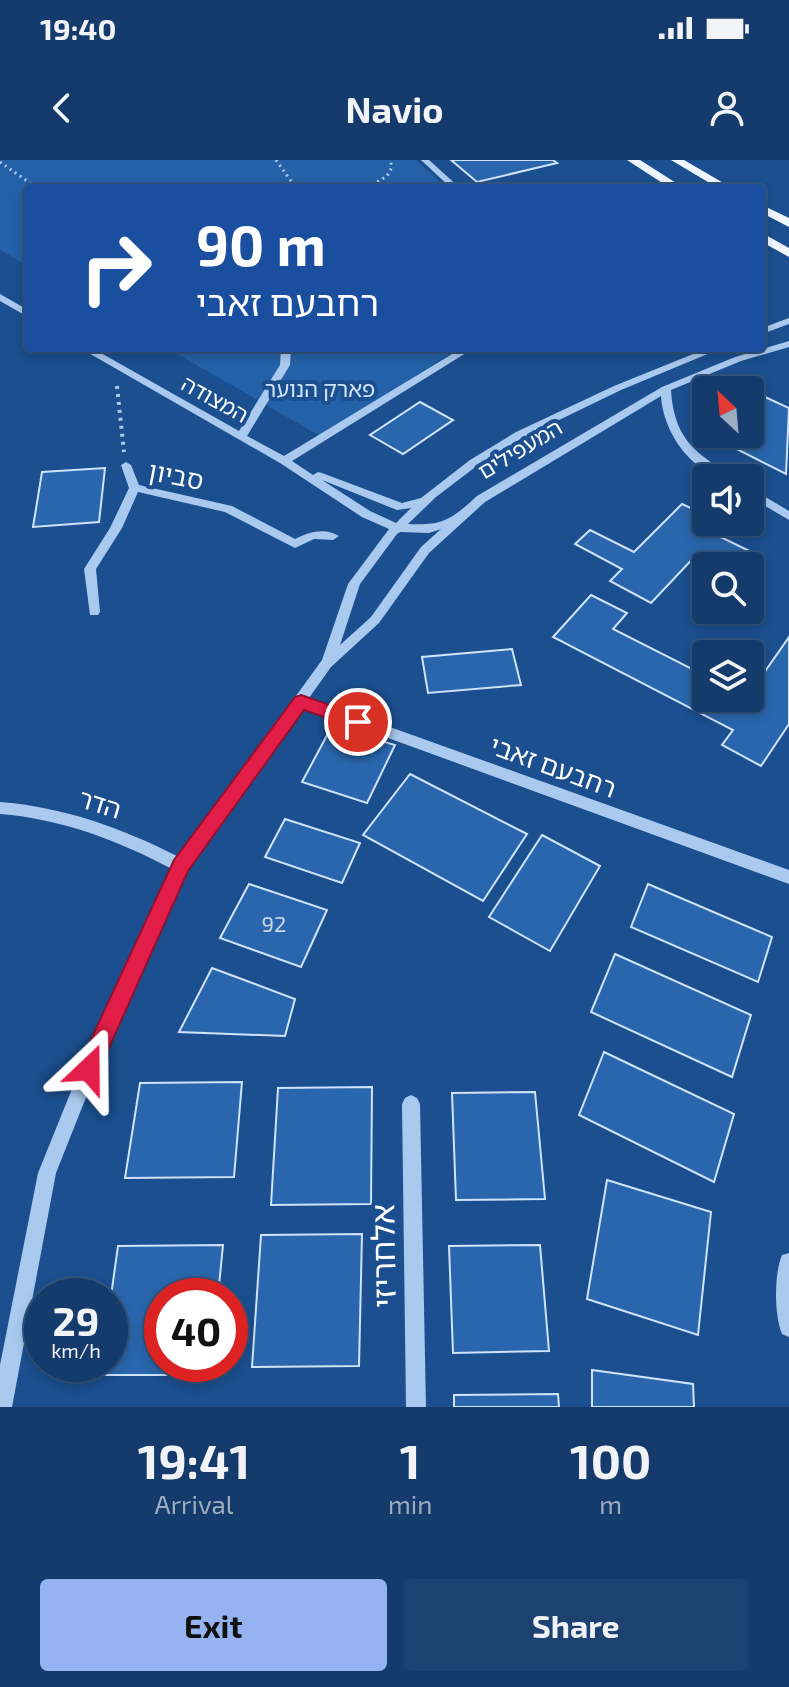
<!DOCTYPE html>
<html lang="en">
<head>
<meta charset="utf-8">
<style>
  body { margin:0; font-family:"Exo 2","Noto Sans Hebrew",sans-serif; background:#1d4271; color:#f1f3f6; height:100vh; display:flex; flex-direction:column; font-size:30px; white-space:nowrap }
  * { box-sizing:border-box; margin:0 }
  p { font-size:26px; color:#9dadc1 }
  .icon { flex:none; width:44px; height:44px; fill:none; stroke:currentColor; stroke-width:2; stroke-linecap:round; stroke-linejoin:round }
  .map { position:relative; height:1247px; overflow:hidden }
  .sheet { display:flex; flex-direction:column; background:#143b6b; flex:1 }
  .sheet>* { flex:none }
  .guide { position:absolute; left:24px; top:24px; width:742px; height:168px; border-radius:8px; box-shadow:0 4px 12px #0003,0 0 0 2px #33557e; background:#1a4fa0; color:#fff; overflow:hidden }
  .needle { width:52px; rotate:334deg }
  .tools { position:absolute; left:692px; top:216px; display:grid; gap:16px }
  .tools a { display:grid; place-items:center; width:72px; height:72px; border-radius:8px; background:#143b6b; box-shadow:0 4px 12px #0003,0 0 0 2px #33557e; font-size:40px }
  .speed { position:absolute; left:24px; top:1118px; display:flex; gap:16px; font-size:40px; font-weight:700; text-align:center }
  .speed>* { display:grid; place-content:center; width:104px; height:104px; border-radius:50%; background:#143b6b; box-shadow:0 4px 12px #0003,0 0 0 2px #33557e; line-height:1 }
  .speed small { font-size:20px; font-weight:400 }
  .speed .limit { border:12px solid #d22; background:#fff; color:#111 }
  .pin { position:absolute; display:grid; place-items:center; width:68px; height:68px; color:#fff; margin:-34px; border:4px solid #fff; border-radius:50%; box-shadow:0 2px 8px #0007 }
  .me { position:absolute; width:88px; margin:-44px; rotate:23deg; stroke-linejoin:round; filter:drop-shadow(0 0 6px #0008) }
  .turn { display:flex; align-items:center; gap:28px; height:168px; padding:0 40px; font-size:36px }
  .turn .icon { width:104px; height:104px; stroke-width:2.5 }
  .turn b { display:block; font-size:56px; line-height:68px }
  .eta { display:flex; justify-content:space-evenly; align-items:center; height:136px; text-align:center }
  .eta b { font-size:48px; font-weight:700; line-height:56px }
  .action { display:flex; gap:16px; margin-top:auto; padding:16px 40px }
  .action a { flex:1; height:92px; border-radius:8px; background:#95b2f1; color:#111; font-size:32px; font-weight:700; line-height:92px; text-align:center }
  .action a+a { background:#1d4271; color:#f1f3f6 }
  .status { display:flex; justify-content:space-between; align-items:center; height:56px; padding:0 40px; background:#143b6b; direction:ltr }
  .status svg { height:22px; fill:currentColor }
  header { display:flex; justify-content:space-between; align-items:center; height:104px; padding:0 40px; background:#143b6b; font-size:36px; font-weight:700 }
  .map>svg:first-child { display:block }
  .green { fill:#2461a8 }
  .building { fill:#2a66ad; stroke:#cfe3fa; stroke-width:2 }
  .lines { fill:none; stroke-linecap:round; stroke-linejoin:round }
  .path-far1 { stroke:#a9c9ee; stroke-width:3; stroke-dasharray:2 4; stroke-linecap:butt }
  .path { stroke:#a9c9ee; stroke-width:4; stroke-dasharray:3 5; stroke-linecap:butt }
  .minor { fill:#a9c9ee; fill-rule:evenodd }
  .major { fill:#f0f6ff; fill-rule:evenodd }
  .route { fill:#e11d48; stroke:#92132f; stroke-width:2 }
  .labels { text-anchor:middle; stroke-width:8; stroke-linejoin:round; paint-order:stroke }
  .far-park-label { font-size:22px; fill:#cfe3fa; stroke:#1b4f8f }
  .far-street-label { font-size:22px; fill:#fff; stroke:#1b4f8f }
  .number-label { font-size:22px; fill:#cad9ea }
  .street-label { font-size:26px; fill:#fff; stroke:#1b4f8f }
  .near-street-label { font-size:32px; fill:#fff; stroke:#1b4f8f }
</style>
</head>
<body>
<div class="status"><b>19:40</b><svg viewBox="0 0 49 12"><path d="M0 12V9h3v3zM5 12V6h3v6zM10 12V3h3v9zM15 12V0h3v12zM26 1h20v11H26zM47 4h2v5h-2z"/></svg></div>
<header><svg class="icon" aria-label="back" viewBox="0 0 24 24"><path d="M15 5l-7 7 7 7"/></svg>Navio<svg class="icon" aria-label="person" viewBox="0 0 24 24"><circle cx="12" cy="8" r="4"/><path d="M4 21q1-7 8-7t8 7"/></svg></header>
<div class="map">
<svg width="789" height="1247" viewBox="0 0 789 1247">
  <rect width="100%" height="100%" fill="#1b4f8f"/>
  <!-- green -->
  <g class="green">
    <path d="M0 0H416L446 28H28V106L0 90Z"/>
    <path d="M167 188H458L322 277Z"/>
  </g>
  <!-- building -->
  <g class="building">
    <path d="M451 0H553L557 3 477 22Z"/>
    <path d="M765 237 789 248 786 314 715 278 720 274H750V249Z"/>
    <path d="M420 242 453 260 403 294 370 275Z"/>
    <path d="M105 308 99 362 33 367 42 312Z"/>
    <path d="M682 344 706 355V362H720L710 372 758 395 748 406H730L700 391 651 443 610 421 622 409 575 384 590 370 634 392Z"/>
    <path d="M591 435 627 453 613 469 706 516V538H750V533L789 477V564L761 606 722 585 733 570 553 477Z"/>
    <path d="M512 489 521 525 428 533 422 497Z"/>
    <path d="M332 566 395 585 367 643 302 622Z"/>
    <path d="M410 614 527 674 483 741 363 675Z"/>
    <path d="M285 659 360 683 342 723 265 697Z"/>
    <path d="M542 675 600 706 550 791 489 757Z"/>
    <path d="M249 724 327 750 301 807 220 778Z"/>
    <path d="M648 724 772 777 758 822 631 767Z"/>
    <path d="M615 794 751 855 732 917 591 852Z"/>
    <path d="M212 808 295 839 285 876 179 872Z"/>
    <path d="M604 892 734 954 714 1022 579 955Z"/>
    <path d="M242 922 234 1017 125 1018 140 923Z"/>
    <path d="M372 927 371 1044 271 1045 278 928Z"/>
    <path d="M535 932 545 1039 456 1040 452 933Z"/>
    <path d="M607 1020 711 1052 698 1175 587 1139Z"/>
    <path d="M362 1074 359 1206 252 1207 261 1075Z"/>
    <path d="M223 1085 218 1136H162V1204H212L211 1215H99L101 1204H110V1143L118 1086Z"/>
    <path d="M540 1085 549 1191 453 1193 449 1086Z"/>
    <path d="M592 1210 693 1224 694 1247H592Z"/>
    <path d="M558 1234 559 1247H454V1235Z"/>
  </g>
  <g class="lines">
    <!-- path-far1 -->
    <g class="path-far1">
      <path d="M276 0 296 28"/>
      <path d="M0 2 37 28"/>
      <path d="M367 28 387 16 392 7 390 0"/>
    </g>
    <!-- path -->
    <path class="path" d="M117 226 124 292"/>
    <!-- minor -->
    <g class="minor">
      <path d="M421 0H429L460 28H451Z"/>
      <path d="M0 134 28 150V157L0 141Z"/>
      <path d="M789 158V164L762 174V168Z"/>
      <path d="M789 181V187L741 201 671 230C673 261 682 282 708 300 716 306 726 311 733 318 694 318 663 273 661 236L485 342 429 393 379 463 331 507 309 538 789 710V724L303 547 186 710 106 887 56 1013 12 1247H0V1205L38 1013 93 877 172 709C117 680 62 659 0 654V642C64 647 122 668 179 697L322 500 348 424 389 369 362 357 280 303 80 188H92L239 271 280 205 281 188H291L290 205 247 276 284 296 462 188H474L292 301 313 315 318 312 322 313 402 343 421 338 470 300 516 272 614 226 708 188H722L621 230 524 277 478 305 436 337 408 364C443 366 452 359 477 336L662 227 735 197ZM322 320 397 350 411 348 396 363 370 351ZM441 369 421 387 371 457 340 485 360 424 397 374 400 372 429 373Z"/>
      <path d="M126 302 131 305 139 325 232 346 295 379C308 372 326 367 339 376L333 380 314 379 295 388 225 352 138 332 122 368 96 409 100 452 98 455H90L84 409 110 368 129 328 121 305Z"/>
      <path d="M750 328 789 351V360L750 337Z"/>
      <path d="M411 935 417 938 420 944 426 1247H406L402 944 405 938Z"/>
      <path d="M789 1093V1177L782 1174C774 1155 774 1114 782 1095Z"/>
    </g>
    <!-- major -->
    <g class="major">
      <path d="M627 0H640L684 28H670Z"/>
      <path d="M671 0H684L732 28H718Z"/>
      <path d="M762 45 789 58V67L762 53Z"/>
      <path d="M762 73 789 88V97L762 82Z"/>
    </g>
  </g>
  <!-- route -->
  <path class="route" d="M301 535 364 557 367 562 358 569 304 550 188 711 96 917 89 920 81 917 78 909 81 901 174 700 295 537Z"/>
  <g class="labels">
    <!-- far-park labels -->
    <g class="far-park-label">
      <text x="320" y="237">פארק הנוער</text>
    </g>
    <!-- far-street labels -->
    <g class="far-street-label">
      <text transform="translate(215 239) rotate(29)" y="8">המצודה</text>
      <text transform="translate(520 289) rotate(-31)" y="8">המעפילים</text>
    </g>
    <!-- number labels -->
    <g class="number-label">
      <text x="274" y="772">92</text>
    </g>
    <!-- street labels -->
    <g class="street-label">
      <text transform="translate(176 316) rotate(11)" y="9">סביון</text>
      <text transform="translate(553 607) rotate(20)" y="9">רחבעם זאבי</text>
      <text transform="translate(100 644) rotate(17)" y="9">הדר</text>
    </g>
    <!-- near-street labels -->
    <g class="near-street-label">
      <text transform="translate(384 1096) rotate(-91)" y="11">אלחריזי</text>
    </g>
  </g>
</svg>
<div class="tools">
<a><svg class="needle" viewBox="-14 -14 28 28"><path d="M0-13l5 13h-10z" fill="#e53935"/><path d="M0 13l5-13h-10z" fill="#9dadc1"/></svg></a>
<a><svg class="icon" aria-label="sound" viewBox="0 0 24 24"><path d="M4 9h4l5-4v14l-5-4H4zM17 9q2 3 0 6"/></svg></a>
<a><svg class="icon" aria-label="search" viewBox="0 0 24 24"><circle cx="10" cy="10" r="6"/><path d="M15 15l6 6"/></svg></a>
<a><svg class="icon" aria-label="layers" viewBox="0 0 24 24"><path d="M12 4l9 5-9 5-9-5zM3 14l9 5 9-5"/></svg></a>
</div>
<div class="speed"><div>29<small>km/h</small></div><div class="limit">40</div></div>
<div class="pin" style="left:358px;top:562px;background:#d93025"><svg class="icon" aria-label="arrive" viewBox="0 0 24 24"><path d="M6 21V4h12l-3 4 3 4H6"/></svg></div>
<svg class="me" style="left:89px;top:909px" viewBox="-20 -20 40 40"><path d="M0-17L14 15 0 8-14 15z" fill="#e11d48" stroke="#fff" stroke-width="4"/></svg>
<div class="guide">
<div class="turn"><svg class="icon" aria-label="right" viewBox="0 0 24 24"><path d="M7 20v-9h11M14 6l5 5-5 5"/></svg><div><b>90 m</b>רחבעם זאבי</div></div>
</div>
</div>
<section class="sheet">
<div class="eta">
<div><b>19:41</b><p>Arrival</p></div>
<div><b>1</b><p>min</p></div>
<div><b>100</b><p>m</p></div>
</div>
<div class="action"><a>Exit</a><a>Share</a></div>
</section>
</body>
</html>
